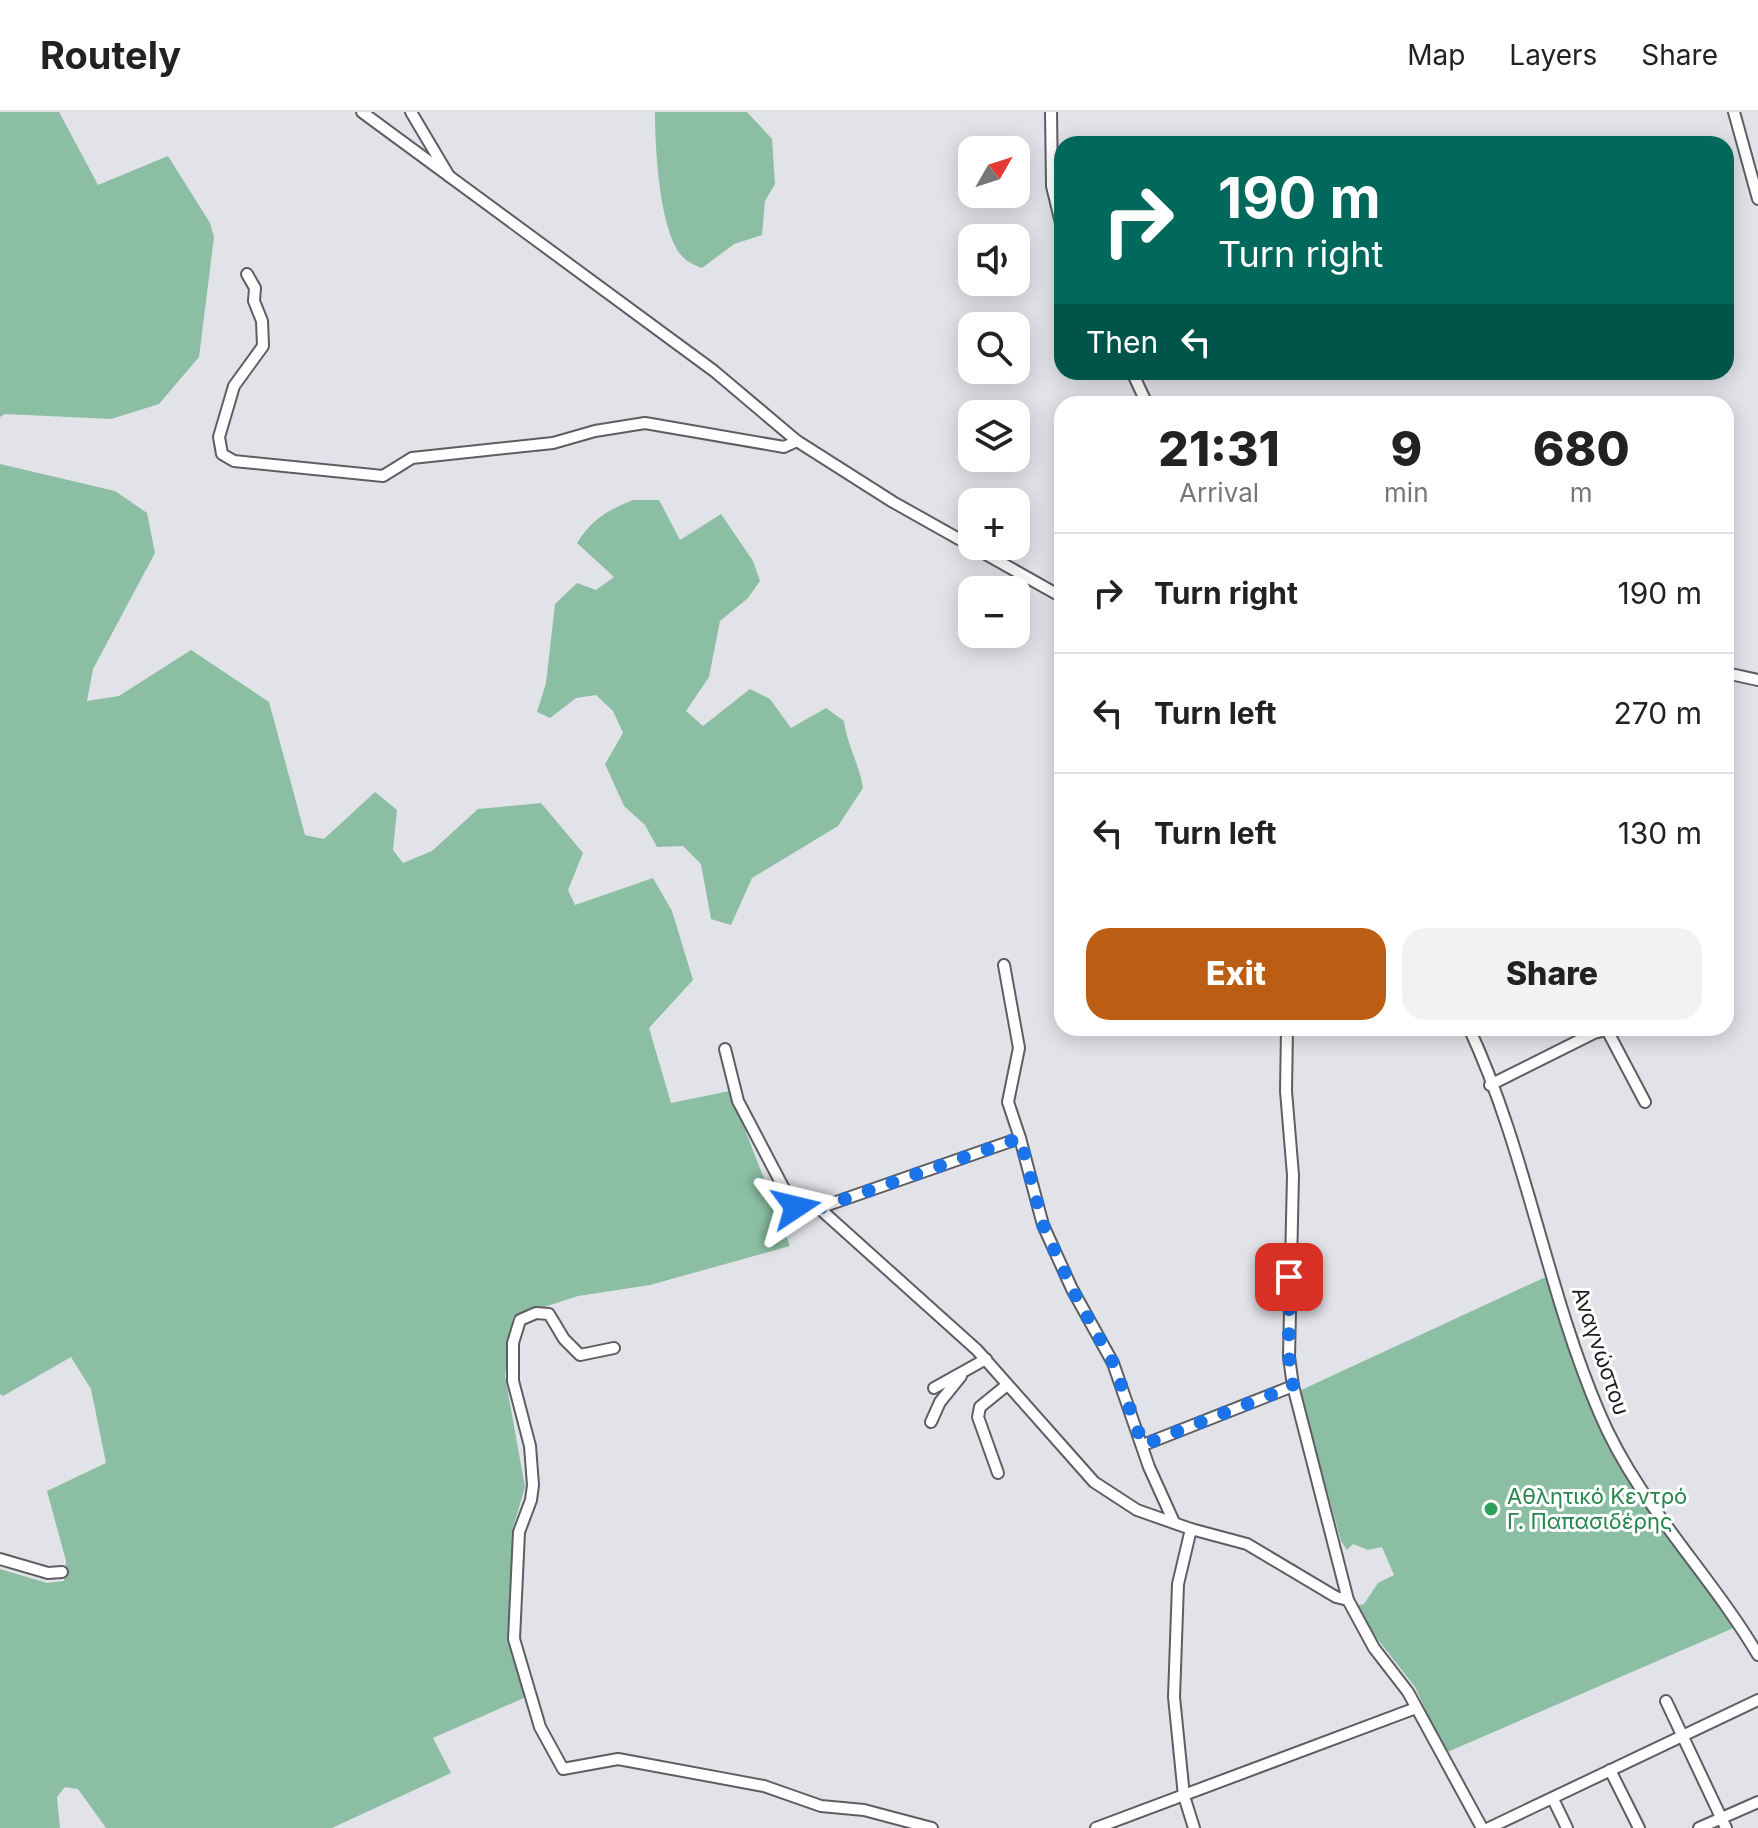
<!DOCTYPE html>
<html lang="en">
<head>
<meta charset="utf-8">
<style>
  body { margin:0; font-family:Inter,sans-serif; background:#f2f2f2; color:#222; height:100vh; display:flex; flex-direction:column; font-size:30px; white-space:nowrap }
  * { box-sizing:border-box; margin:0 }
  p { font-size:26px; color:#767676 }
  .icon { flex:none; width:44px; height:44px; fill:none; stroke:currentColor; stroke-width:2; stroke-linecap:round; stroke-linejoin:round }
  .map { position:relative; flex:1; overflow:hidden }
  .side { position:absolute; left:1054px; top:284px; width:680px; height:640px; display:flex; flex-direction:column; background:#fff; border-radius:24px; box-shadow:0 4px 20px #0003 }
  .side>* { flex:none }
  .hud { position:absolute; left:1054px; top:24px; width:680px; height:244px; border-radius:24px; box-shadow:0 4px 20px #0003; background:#00695c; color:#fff; overflow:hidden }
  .needle { width:52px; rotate:51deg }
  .controls { position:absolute; left:958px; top:24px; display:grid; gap:16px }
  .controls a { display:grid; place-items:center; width:72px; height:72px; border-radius:16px; background:#fff; box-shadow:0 4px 20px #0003; font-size:40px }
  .pin { position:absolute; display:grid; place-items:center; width:68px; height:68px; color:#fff; margin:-34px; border-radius:16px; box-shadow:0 4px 12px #0006 }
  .me { position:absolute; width:88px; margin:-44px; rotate:80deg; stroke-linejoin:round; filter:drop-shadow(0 0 6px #0008) }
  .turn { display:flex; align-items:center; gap:28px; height:168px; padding:0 32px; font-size:36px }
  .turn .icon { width:104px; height:104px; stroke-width:2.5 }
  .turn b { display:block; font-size:56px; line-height:68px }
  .then { display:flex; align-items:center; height:76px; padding:0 32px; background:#0003; gap:16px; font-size:30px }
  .eta { display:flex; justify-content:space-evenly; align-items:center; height:136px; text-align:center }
  .eta b { font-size:48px; font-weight:800; line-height:56px }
  .primary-button { display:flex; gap:16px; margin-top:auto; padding:16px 32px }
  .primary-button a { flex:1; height:92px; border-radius:24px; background:#bb5d12; color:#fff; font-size:32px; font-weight:800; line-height:92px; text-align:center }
  .primary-button a+a { background:#f2f2f2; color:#222 }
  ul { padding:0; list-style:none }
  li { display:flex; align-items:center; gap:24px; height:120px; padding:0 32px; border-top:2px solid #e0e0e0 }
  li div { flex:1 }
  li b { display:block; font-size:30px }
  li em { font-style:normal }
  header { display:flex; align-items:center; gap:48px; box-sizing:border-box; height:112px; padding:0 40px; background:#fff; border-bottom:2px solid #e0e0e0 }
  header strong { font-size:38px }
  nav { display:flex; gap:44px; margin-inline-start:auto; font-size:28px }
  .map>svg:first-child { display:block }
  .green { fill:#8bbea3 }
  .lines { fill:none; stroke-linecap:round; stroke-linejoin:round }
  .minor-casing { stroke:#5d5d64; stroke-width:14 }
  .minor { stroke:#fff; stroke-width:10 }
  .route { stroke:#1a73e8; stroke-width:14; stroke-dasharray:0 25.2 }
  .leisure-dot { fill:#2e9e5b; stroke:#fff; stroke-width:3 }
  .labels { text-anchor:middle; stroke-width:6; stroke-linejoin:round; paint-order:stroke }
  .street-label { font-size:22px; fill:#1c1c1e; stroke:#fff }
  .leisure-label { font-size:22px; fill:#27864d; stroke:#fff; text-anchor:start }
</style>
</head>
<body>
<header>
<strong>Routely</strong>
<nav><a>Map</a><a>Layers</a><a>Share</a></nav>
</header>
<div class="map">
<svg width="1758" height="1716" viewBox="0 0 1758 1716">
  <rect width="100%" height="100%" fill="#e2e2e9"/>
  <!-- green -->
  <g class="green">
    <path d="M0 0H59L98 73 168 44 210 111 214 125 199 245 159 292 111 307 5 302 0 305Z"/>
    <path d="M655 0H747L772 27 775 72 765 89 762 123 734 132 702 156C697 154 689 151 685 147 659 125 655 33 655 0Z"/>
    <path d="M0 352 115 379 147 401 155 441 93 557 87 589 119 584 191 538 269 590 305 723 324 727 375 680 397 698 393 738 403 751 432 739 478 697 541 691 583 741 568 778 575 793 653 766 672 799 693 868 649 916 671 991 730 979 790 1134 650 1173 578 1184 513 1205 505 1264 525 1375 512 1419V1544L526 1585 433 1626 451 1661 332 1716H106L78 1677 65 1675 57 1685 60 1716H0V1457L47 1471 64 1469 66 1449 47 1379 106 1351 91 1277 71 1245 3 1284 0 1282Z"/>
    <path d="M633 388H659L680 428 721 402 753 449 760 469 748 486 720 509 709 565 686 599 703 614 750 577 770 587 791 616 826 596 844 609C847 633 859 651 863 676L838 714 752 766 731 813 711 807 701 752 683 734 657 735 645 713 624 694 605 652 623 621 613 599 596 583 576 586 550 606 537 600 546 571 555 492 577 471 596 478 614 465 577 431C592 407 608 398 633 388Z"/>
    <path d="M1550 1163 1617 1344 1738 1514 1445 1641 1415 1575 1361 1506 1358 1493 1364 1492 1378 1471 1394 1463 1382 1435 1368 1438 1353 1432 1347 1438 1341 1429 1299 1279Z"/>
  </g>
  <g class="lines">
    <defs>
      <g id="minor">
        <path d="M362 0 714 259 797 329 893 390 1062 485"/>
        <path d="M411 0 449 64"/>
        <path d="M1051 0 1052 74 1062 115"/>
        <path d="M1734 0 1758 87"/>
        <path d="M247 162 255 176 254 189 262 209 263 234 234 274 219 325 222 342 234 349 383 364 412 346 553 331 595 319 645 311 784 335 797 329"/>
        <path d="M1132 260 1147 292"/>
        <path d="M1726 561 1758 568"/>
        <path d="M1004 853 1019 936 1008 990 1020 1026"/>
        <path d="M1287 916 1286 979 1293 1063 1289 1245 1293 1274 1348 1488 1374 1536 1408 1580 1482 1716"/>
        <path d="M1469 916C1526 1038 1546 1176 1599 1300 1637 1391 1709 1460 1758 1543"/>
        <path d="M725 937 738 989 791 1090 801 1096H819L977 1238 1094 1370 1137 1398 1191 1417"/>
        <path d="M1490 973 1594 921 1607 918 1645 990"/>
        <path d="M819 1096 1020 1026 1043 1113 1072 1177 1113 1251 1149 1355 1173 1408"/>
        <path d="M614 1236 580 1243 564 1227 549 1202 536 1201 520 1208 513 1231V1269L530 1334 533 1373 531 1388 519 1420 514 1527 540 1615 563 1657 618 1647 764 1674 821 1694 864 1698 932 1716"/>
        <path d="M934 1276 986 1247"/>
        <path d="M931 1310 940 1290 961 1264"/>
        <path d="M1143 1333 1293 1274"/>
        <path d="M998 1361 978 1305 980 1295 1007 1273"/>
        <path d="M0 1447 48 1461 62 1460"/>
        <path d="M1666 1589 1726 1716"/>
        <path d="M1610 1658 1639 1716"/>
        <path d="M1553 1687 1567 1716"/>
        <path d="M1096 1716 1416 1596"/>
        <path d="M1194 1716 1184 1684 1174 1585 1178 1472 1191 1417 1247 1432 1336 1485 1348 1488"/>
        <path d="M1489 1716 1758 1588"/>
        <path d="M1699 1716 1758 1690"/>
      </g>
    </defs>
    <!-- minor casing -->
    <use href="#minor" class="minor-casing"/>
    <!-- minor -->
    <use href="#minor" class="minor"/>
  </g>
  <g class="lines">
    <!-- route -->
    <path class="route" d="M796 1095 819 1096 1020 1026 1043 1113 1072 1177 1113 1251 1143 1333 1293 1274 1289 1245V1165"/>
  </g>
  <!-- markers -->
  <circle class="leisure-dot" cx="1491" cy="1397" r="8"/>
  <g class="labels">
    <!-- street labels -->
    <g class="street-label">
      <text transform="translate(1601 1239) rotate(71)" y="8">Αναγνώστου</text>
    </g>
    <!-- leisure labels -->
    <g class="leisure-label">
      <text x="1507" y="1392">Αθλητικό Κεντρό<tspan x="1507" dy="25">Γ. Παπασιδέρης</tspan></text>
    </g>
  </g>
</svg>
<div class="controls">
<a><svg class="needle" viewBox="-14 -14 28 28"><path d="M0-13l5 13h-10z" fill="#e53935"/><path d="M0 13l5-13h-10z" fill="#767676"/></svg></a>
<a><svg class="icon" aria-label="sound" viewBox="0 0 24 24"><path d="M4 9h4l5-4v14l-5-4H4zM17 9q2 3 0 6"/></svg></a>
<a><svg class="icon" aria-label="search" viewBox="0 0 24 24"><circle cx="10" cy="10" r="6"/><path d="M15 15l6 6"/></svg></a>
<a><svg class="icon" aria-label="layers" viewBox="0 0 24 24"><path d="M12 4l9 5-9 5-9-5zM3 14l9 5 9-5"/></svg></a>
<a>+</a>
<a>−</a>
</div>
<div class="pin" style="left:1289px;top:1165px;background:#d93025"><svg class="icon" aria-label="arrive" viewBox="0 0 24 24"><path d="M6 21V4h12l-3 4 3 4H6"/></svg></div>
<svg class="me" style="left:796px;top:1095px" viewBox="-20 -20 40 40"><path d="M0-17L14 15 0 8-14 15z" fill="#1a73e8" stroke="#fff" stroke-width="4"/></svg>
<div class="hud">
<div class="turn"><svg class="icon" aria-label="right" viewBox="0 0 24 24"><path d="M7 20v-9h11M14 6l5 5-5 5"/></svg><div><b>190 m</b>Turn right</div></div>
<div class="then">Then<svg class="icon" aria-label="left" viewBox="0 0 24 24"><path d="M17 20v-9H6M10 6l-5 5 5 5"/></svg></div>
</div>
<section class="side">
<div class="eta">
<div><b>21:31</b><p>Arrival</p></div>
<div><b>9</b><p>min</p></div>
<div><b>680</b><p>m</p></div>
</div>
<ul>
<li><svg class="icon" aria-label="right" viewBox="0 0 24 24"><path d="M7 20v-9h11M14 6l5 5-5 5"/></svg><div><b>Turn right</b></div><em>190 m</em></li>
<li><svg class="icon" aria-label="left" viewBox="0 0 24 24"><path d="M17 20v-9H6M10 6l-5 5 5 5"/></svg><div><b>Turn left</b></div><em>270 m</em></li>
<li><svg class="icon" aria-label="left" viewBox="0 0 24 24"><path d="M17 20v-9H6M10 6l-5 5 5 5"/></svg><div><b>Turn left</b></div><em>130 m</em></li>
</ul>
<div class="primary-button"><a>Exit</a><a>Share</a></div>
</section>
</div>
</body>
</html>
